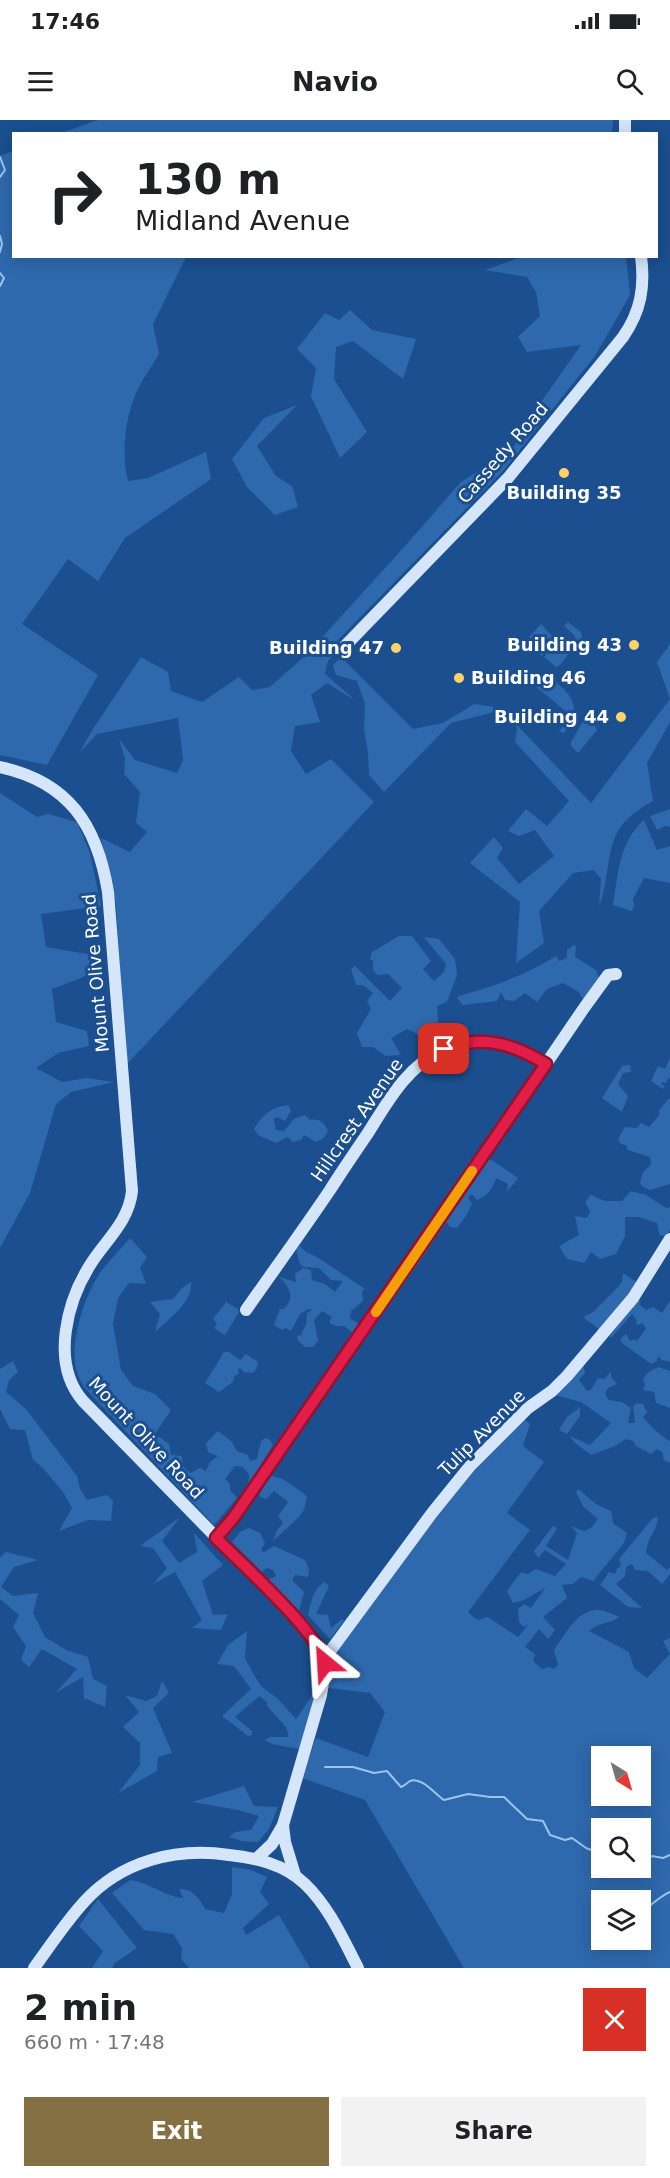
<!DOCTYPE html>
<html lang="en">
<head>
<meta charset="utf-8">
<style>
  body { margin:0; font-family:"DejaVu Sans",sans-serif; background:#f2f2f2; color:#202124; height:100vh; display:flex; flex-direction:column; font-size:22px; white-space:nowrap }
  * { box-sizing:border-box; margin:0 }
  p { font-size:20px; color:#757577 }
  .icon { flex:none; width:33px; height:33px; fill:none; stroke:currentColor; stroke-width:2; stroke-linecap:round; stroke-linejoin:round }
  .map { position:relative; height:1848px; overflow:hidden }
  .details { display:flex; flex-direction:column; background:#fff; flex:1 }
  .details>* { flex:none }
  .banner { position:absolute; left:12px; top:12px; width:646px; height:126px; border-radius:0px; box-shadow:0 3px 15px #0003; background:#fff; color:#202124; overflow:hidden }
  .needle { width:39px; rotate:143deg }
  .tools { position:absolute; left:591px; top:1626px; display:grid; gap:12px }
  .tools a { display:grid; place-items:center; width:60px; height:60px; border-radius:0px; background:#fff; box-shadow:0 3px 15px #0003; font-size:30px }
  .pin { position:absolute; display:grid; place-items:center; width:51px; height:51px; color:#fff; margin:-26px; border-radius:12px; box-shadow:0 3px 9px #0006 }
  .me { position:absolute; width:66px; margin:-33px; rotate:333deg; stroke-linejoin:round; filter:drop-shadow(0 0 4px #0008) }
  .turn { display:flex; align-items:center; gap:21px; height:126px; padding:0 24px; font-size:27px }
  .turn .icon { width:78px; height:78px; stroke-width:2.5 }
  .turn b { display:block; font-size:42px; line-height:51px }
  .round { display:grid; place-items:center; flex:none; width:63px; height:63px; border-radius:0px; background:#f2f2f2 }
  .head { display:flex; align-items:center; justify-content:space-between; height:102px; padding:0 24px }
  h1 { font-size:36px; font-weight:800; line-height:45px }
  .button { display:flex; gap:12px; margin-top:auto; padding:12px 24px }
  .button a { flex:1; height:69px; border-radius:0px; background:#847042; color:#fff; font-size:24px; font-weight:800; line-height:69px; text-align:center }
  .button a+a { background:#f2f2f2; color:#202124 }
  .status { display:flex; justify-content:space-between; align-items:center; height:42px; padding:0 30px; background:#fff; direction:ltr }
  .status svg { height:16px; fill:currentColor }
  header { display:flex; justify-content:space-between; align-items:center; height:78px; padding:0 24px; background:#fff; font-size:27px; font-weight:800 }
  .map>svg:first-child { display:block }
  .green { fill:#2e69ad; fill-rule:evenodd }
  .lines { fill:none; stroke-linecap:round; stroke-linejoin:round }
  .stream { stroke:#9cc4f0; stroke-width:2 }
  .secondary { stroke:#d6e6fa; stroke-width:12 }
  .route-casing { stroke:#92132f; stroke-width:15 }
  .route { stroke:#e11d48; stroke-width:10 }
  .slow { stroke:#f59e0b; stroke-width:10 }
  .poi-dot { fill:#ffd166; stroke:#1b4f8f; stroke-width:2 }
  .labels { text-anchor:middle; stroke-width:6; stroke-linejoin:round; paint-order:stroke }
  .street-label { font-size:18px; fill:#fff; stroke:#1b4f8f }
  .poi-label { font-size:18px; font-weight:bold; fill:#fff; stroke:#1b4f8f; text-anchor:end }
</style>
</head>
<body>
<div class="status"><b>17:46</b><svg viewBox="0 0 49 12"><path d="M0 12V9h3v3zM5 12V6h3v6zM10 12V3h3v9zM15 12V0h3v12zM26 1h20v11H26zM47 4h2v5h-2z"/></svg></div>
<header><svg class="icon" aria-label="menu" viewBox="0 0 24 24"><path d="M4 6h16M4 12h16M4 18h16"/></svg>Navio<svg class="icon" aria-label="search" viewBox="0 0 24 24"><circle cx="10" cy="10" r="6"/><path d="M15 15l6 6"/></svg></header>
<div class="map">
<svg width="670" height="1848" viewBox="0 0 670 1848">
  <rect width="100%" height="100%" fill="#1b4f8f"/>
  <!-- green -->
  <g class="green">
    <path d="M98 0H613L612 14 61 13Z"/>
    <path d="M13 31 14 136 186 137 153 204 159 234C152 246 143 258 137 271 125 297 121 334 128 361L148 358 206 332 211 359 125 418 98 461 68 439 22 504 98 555 47 645 0 635V36Z"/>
    <path d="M521 137H626L630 175 595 236 502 352 331 527 336 532 328 541 325 554 356 581 327 563 311 575 320 602 295 606 291 631 306 654 331 639 374 682 126 945 116 785 101 718 130 732 147 712 136 703 140 672 124 654 125 638 119 619 135 640 177 653 183 640 178 598 97 614 79 633 93 609 141 537 168 552 171 571 202 582 239 557 252 570 270 567 307 534 405 426 460 363 478 351 497 348 518 321 525 305 581 225 527 232 518 217 540 196 536 172 527 157 485 150Z"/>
    <path d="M350 190 372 210 416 219 403 259 353 221 336 227 334 259 367 312 340 338 311 276 316 248 297 229 325 193 339 200Z"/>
    <path d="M297 285 257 326 276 356 292 366 298 387 275 395 247 367 232 339 264 298Z"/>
    <path d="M568 502 581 512 582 517 560 545 556 547 544 537 555 522 565 528 574 520 575 516 564 506Z"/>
    <path d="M541 504 555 519 542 536 525 522Z"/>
    <path d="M670 524V602L647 643 653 681C598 710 616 739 599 787L601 759 594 750 573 753 539 791 544 823 516 843 520 782 470 743 494 717 503 728 497 738 519 764 554 736 535 710 519 716 508 711 526 689 547 706 569 681 515 622 517 608 498 591 451 603 384 672 369 655 368 633 364 610 365 584 357 561 336 555 333 545 341 537 413 609 443 603 474 584 501 588 591 683 670 579 657 542Z"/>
    <path d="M545 553C568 572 586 583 564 613L559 611 570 600 568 593 535 566Z"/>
    <path d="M586 596H590L597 610 578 633 571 626V622Z"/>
    <path d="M0 673 37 697 48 694 77 702 90 733 101 786 41 794 46 827 99 836V851L52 869 56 902 87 911 89 926 58 933 36 948 62 962 87 958 114 962 71 972 56 984 30 1073 0 1128Z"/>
    <path d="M670 689V707L665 706 657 710 650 696Z"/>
    <path d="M644 700 657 730 670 726V763L644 758 633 779 634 786 632 791 613 785C618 754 619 722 644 700Z"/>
    <path d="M399 816H412L431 841 423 849 434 861 444 852 446 844 424 817 439 819 455 839 457 855 447 882 437 886 438 902 430 908 447 914 449 923 433 930 419 915 407 909 391 918 401 935 386 936 373 927H362L357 913 371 889 367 881 373 873 363 865H356L351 849 355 846 390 881 402 868 388 854 377 855 373 850V840H370L372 832Z"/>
    <path d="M574 825 576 826 575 837 596 850 599 859 584 881 579 872 563 863 547 869 537 882 525 873 514 881 505 880 501 872 497 881 463 885 457 878 459 876C494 866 526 855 556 836L559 841 567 838V830Z"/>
    <path d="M670 938V959L668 958 666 963 662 962 661 964 664 966 663 969 651 961 658 946 665 949Z"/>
    <path d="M630 945 631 952 623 953 618 964 628 976 622 992 602 978 622 946Z"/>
    <path d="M668 979H670V1064L650 1070 643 1067 640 1063 643 1052 651 1045 650 1037 628 1030 626 1025 621 1024 618 1019 625 1007 637 1008 641 1003 649 1007 660 994 658 992Z"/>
    <path d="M288 985 291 991 285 1001 277 997 274 999 276 1010 284 1011 294 999 305 995 310 1000C320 998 324 1003 328 1011L324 1018 316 1022 304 1015 301 1020 293 1022 288 1017 276 1023 258 1015 254 1009C262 995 272 987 288 985Z"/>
    <path d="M490 1039 518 1058 507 1072 508 1064 496 1058C493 1068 488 1076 477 1080L473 1075H470L468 1078 472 1084 466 1096 457 1108 450 1107 445 1100 485 1040Z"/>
    <path d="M631 1071 646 1075 666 1088 670 1087V1110L665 1117 659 1114 657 1103 639 1097H625V1116L616 1134 600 1139 591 1132 584 1143 567 1139 559 1126 579 1115 575 1096 587 1098 590 1091 585 1082 591 1075 605 1081H622Z"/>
    <path d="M130 1118 147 1137 140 1148 146 1164 129 1163 118 1178 113 1204 121 1250 133 1266 155 1274 171 1290 155 1314 169 1324 171 1335 182 1336 183 1346 190 1353 200 1348 206 1351 210 1342 218 1336 208 1332 206 1323 218 1311 232 1322 237 1331 248 1335 250 1341 257 1339 261 1321 266 1318 270 1320 273 1325 248 1366 249 1355 243 1347 235 1346 225 1359 230 1364V1370L237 1378 214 1405 83 1266C81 1261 77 1254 76 1248 70 1219 85 1174 102 1150 111 1139 121 1128 130 1118Z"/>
    <path d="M300 1126 306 1132 317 1137 365 1169 362 1171 363 1181 351 1191 350 1198 359 1204V1210L352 1212 344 1206H336L329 1203 332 1197 322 1191 314 1200 318 1221 313 1227H305L298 1220 297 1216 301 1215 306 1204 307 1193 312 1190 308 1189 300 1194 291 1211 286 1208 282 1210 274 1205 280 1189H284C296 1177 289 1166 279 1157L296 1162 295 1154 303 1148 311 1150 312 1160 325 1164 335 1172 343 1161 331 1160 319 1148 304 1147 300 1144 296 1129Z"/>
    <path d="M623 1153 639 1164 602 1208 599 1209 584 1198 585 1196 593 1192 618 1167 622 1162Z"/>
    <path d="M191 1162C193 1182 169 1199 155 1212L160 1194 150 1182 173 1179 182 1168Z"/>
    <path d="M638 1179 641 1182 639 1184 646 1190 653 1187 662 1193 670 1181V1242L662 1240 658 1236 657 1241 651 1244 622 1223 620 1219 626 1214 630 1221 634 1219 637 1221 646 1208 642 1203 638 1205 636 1204 637 1201 632 1194 611 1218 610 1216Z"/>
    <path d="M226 1182 238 1189 239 1192 225 1215 214 1208 217 1204 213 1199Z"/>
    <path d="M224 1232H229L240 1240 246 1234 258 1242 257 1248 253 1253 244 1252 240 1248 238 1249 239 1254 234 1256 233 1262 219 1272 205 1263Z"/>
    <path d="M13 1241 18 1252 9 1260 6 1272 26 1289 77 1356 80 1369 87 1380 107 1375 113 1381 111 1401 88 1400 59 1411 72 1388 63 1372 42 1347 33 1340 25 1310 10 1309 0 1289V1249Z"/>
    <path d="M583 1244 585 1253 579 1260 587 1271 591 1270 598 1258 604 1259 611 1252V1257L617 1264 608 1268 605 1274 609 1280 622 1282 631 1288 628 1303H635L633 1287 636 1283 643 1284 647 1292 643 1297C648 1304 663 1318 670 1321V1343L664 1340 662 1332 657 1329 651 1334 636 1326 633 1321 626 1319 615 1326 591 1335 574 1322 570 1316 590 1325 611 1303 581 1282 555 1275Z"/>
    <path d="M658 1247 670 1251V1288L656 1283 654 1272 643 1270 645 1265 643 1258 649 1252Z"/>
    <path d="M580 1287V1296L567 1314 559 1310 566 1298Z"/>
    <path d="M524 1299 530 1304 523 1326 544 1342 507 1393 530 1410 468 1492 477 1500 488 1497 518 1517 528 1505 524 1507 519 1502 518 1489 524 1484 531 1488 545 1468 524 1480 513 1483 507 1471 521 1452 527 1454 536 1449 555 1456 566 1444 545 1430 538 1438 534 1431 553 1406 557 1408 546 1426 568 1440 577 1413 571 1406 584 1411 591 1408 598 1399 583 1386 576 1372 578 1369 596 1384 611 1391 613 1403 627 1413 624 1423 593 1461 581 1457 573 1464 562 1465 567 1478 543 1497 555 1510 548 1519 539 1509 525 1527 535 1534 533 1541 542 1549 549 1547 554 1549 558 1545 554 1530C565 1515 576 1490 598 1490 605 1490 614 1495 620 1497 608 1504 600 1502 589 1511L629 1532 634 1548 647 1558 670 1534 663 1521 670 1518V1848H464L365 1680 302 1658 316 1618 368 1637 385 1592 370 1573 328 1568 332 1540 342 1523 434 1400 480 1342ZM602 1636H640V1676H602ZM602 1708H640V1748H602ZM602 1780H640V1820H602Z"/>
    <path d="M269 1356C284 1356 295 1368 307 1376L304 1390 298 1398 273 1421 276 1412 283 1403 278 1396 288 1382 274 1371 266 1379 259 1376Z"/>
    <path d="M180 1397 162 1421 179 1443 197 1432 194 1413 223 1445 202 1461 213 1495 228 1494 221 1510 192 1508 202 1500 175 1452 153 1464 167 1448 153 1428 140 1426Z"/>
    <path d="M658 1397C657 1411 647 1418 646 1433L667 1450 670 1447V1454L662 1464 648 1451 635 1450 632 1444 626 1447 625 1456 616 1464 642 1488 628 1487 600 1465 609 1452 615 1454 617 1449 621 1445 619 1439 653 1398Z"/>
    <path d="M249 1408 260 1413 265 1423 261 1430 264 1432 274 1426 305 1440 309 1449 308 1457 295 1455 292 1460 304 1472 299 1491 268 1460 276 1456 273 1450 267 1448 262 1452 232 1422 240 1412Z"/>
    <path d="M6 1432 38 1440 14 1447 1 1467 13 1476 38 1473 33 1493 45 1517 66 1530 88 1537 93 1559 107 1566 105 1587 84 1578 83 1557 55 1573 77 1549 42 1529 29 1547 21 1540 26 1526 13 1507 19 1495 0 1479V1438Z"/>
    <path d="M325 1462 329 1466 316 1494 328 1495 331 1508 342 1499 344 1501 330 1519 308 1495C311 1483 313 1468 325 1462Z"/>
    <path d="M247 1511 245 1538 254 1555 261 1566 277 1578 296 1599 318 1567 299 1629 272 1624 265 1620 270 1617H289L286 1607 267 1586V1582L259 1576 235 1597 252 1611V1615L248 1616 222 1596 251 1569 234 1546 217 1544 228 1525Z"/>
    <path d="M162 1561 169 1573 153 1588 172 1633 158 1637 157 1651 118 1673 140 1645V1623L123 1607 139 1592 125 1575 146 1581 157 1576Z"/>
    <path d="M244 1666 254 1686 278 1687 269 1709 258 1722 242 1721 229 1717 235 1712 251 1710 259 1696 238 1690 192 1682Z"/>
    <path d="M232 1747 251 1750 267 1757 260 1772 269 1784 243 1808 246 1815 279 1795 310 1848H189L181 1839 182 1828 173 1814 144 1810 112 1773 130 1760C151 1763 166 1777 183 1778L179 1769C192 1768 200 1779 205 1789L224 1793 232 1774Z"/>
    <path d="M98 1779 137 1828 115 1843 112 1848H92L103 1831 79 1806Z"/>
  </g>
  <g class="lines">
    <!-- stream -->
    <g class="stream">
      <path d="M0 37 5 50 0 57"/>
      <path d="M0 116 2 124 0 132"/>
      <path d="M0 153 4 158 0 166"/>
      <path d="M325 1647H353L374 1653 387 1651 401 1667C404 1666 407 1663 410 1661 421 1656 436 1675 444 1680L468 1674 490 1677H504L527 1699 543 1701 550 1715 565 1720 572 1718 586 1728 602 1734"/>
      <path d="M640 1744 652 1736 663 1738 670 1735"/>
      <path d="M642 1791C652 1785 659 1777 670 1772"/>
    </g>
    <!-- secondary -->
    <g class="secondary">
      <path d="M625 0V14"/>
      <path d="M344 527 508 358 623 217C641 191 645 167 641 136"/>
      <path d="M0 647C69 662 97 705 108 772L132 1071C129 1101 107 1119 92 1142 67 1180 50 1243 83 1281L299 1502C323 1528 328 1539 321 1575L283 1705 272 1724 256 1739"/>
      <path d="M246 1190C274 1150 303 1110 330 1070 342 1051 355 1032 368 1013 388 981 407 946 443 930 478 913 515 925 546 943"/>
      <path d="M216 1418 227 1407 416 1135 584 888 608 855 616 854"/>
      <path d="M323 1535 331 1530 432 1393 470 1346 528 1288 552 1271 567 1256 633 1178 670 1119"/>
      <path d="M283 1705 285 1722 295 1755"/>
      <path d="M34 1848C50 1826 65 1803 84 1782 121 1741 176 1727 229 1735 256 1738 284 1744 305 1764 329 1787 343 1819 358 1848"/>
    </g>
  </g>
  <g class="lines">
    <defs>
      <path id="route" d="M325 1543C319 1513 241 1443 216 1418L234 1397 546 944C513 924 483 914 444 929"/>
    </defs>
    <!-- route casing -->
    <use href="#route" class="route-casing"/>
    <!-- route -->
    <use href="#route" class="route"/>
    <!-- slow -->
    <path class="slow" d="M376 1192 472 1051"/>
  </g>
  <!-- markers -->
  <g class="poi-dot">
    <circle cx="564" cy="353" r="6"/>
    <circle cx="634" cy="525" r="6"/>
    <circle cx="396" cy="528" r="6"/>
    <circle cx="459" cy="558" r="6"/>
    <circle cx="621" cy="597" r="6"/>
  </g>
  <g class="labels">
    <!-- street labels -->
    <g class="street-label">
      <text transform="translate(503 333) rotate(-49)" y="6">Cassedy Road</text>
      <text transform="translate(96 853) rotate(-95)" y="6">Mount Olive Road</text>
      <text transform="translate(357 1000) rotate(-55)" y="6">Hillcrest Avenue</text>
      <text transform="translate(482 1313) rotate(-45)" y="6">Tulip Avenue</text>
      <text transform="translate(146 1318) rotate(47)" y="6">Mount Olive Road</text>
    </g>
    <!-- poi labels -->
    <g class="poi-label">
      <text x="564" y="379" text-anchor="middle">Building 35</text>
      <text x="622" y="531">Building 43</text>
      <text x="384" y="534">Building 47</text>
      <text x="471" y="564" text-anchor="start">Building 46</text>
      <text x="609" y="603">Building 44</text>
    </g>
  </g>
</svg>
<div class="tools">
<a><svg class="needle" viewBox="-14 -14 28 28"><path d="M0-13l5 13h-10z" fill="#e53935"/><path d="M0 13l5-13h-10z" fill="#757577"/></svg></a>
<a><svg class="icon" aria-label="search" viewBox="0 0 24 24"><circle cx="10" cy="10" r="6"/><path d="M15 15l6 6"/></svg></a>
<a><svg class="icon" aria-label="layers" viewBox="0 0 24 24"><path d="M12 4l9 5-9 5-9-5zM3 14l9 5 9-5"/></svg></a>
</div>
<div class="pin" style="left:444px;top:929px;background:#d93025"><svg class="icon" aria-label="arrive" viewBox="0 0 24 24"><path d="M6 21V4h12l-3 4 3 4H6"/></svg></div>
<svg class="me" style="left:325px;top:1543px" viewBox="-20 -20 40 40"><path d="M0-17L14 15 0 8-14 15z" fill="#e11d48" stroke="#fff" stroke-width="4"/></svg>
<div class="banner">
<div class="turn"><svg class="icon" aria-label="right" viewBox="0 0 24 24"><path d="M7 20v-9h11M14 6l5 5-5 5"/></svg><div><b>130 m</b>Midland Avenue</div></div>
</div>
</div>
<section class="details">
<div class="head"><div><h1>2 min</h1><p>660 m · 17:48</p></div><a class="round" style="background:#d93025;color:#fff"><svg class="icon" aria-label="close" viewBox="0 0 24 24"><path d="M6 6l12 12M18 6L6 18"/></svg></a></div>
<div class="button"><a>Exit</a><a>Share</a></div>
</section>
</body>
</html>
